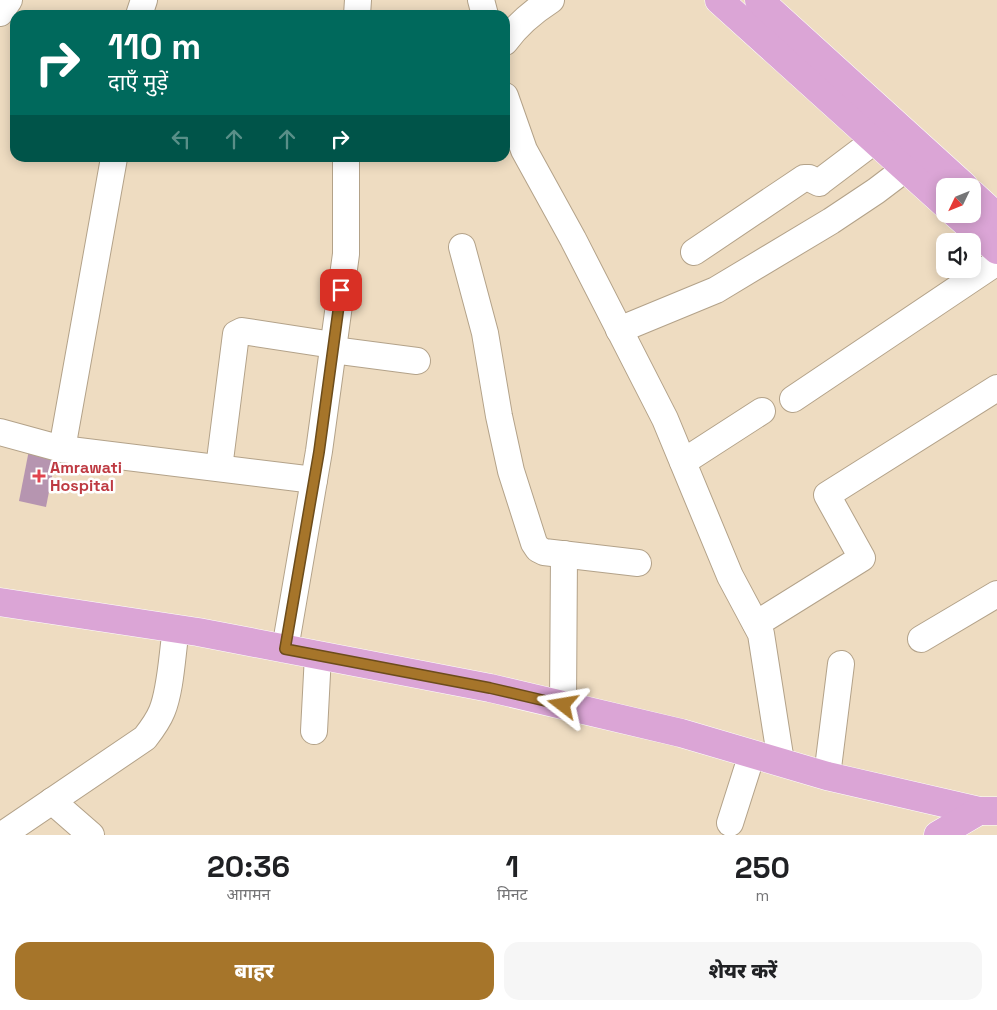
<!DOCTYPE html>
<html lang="hi">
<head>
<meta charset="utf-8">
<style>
  body { margin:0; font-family:"Space Grotesk","Noto Sans Devanagari",sans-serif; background:#f6f6f6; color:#202124; height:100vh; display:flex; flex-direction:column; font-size:19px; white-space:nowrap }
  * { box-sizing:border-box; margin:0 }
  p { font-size:16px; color:#757577 }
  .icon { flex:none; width:28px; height:28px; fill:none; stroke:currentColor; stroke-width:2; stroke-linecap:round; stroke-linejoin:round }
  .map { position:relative; height:835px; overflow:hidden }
  .drawer { display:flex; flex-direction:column; background:#fff; flex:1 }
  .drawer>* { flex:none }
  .top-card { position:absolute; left:10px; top:10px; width:500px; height:152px; border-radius:15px; box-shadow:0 2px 12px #0003; background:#00695c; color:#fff; overflow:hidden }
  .needle { width:32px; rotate:227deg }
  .tools { position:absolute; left:936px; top:178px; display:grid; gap:10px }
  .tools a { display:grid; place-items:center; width:45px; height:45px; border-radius:10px; background:#fff; box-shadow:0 2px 12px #0003; font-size:25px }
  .pin { position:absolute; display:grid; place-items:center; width:42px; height:42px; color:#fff; margin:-21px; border-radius:10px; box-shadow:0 2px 8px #0006 }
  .me { position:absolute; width:55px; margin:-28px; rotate:284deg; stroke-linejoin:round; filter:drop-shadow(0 0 4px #0008) }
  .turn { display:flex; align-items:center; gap:18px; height:105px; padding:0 15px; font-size:22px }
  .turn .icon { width:65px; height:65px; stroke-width:2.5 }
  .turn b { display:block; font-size:35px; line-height:42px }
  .lanes { display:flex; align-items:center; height:48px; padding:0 15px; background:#0003; justify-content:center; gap:25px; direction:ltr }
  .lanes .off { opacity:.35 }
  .eta { display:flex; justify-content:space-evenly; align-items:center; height:85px; text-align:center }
  .eta b { font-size:30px; font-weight:800; line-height:35px }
  .button { display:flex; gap:10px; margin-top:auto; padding:10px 15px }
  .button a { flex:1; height:58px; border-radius:15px; background:#a6752a; color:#fff; font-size:20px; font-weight:800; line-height:58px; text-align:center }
  .button a+a { background:#f6f6f6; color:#202124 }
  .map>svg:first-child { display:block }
  .building { fill:#b695b0 }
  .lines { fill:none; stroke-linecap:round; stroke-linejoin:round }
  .minor-casing { stroke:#b3a289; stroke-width:28 }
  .major-casing { stroke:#fff; stroke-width:29 }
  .minor { stroke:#fff; stroke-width:26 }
  .major { stroke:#dba5d6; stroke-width:28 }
  .route-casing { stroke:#6c4c1b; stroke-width:12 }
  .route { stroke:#a6752a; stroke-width:9 }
  .health-dot { fill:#e0444e; stroke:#fff; stroke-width:2 }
  .labels { text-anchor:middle; stroke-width:5; stroke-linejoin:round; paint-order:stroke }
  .health-label { font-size:16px; font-weight:bold; fill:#be3a42; stroke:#fff; text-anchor:start }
</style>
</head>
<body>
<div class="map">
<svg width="997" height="835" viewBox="0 0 997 835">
  <rect width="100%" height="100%" fill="#eedcc1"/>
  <!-- building -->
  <path class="building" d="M29 450 56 456 46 507 19 501Z"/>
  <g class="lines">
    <defs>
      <g id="minor">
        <path d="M481 0 485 15"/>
        <path d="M0 13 9 0"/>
        <path d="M139 15 144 0"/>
        <path d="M357 15 358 0"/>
        <path d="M505 42C517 25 534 11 551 0"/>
        <path d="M505 96 524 150 573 239 665 419 730 576 761 634 781 762"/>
        <path d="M462 247 485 333 499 416 511 471 534 543 538 549 544 552 638 563"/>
        <path d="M694 252 804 178H809L819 183 821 181 874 141"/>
        <path d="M619 330 716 290 831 221 876 191 905 169 920 153"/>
        <path d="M333 350 417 361"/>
        <path d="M793 399 997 262"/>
        <path d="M0 432 62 449 314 480"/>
        <path d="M62 449 114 158"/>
        <path d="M683 462 762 411"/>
        <path d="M219 468 236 334 242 331 333 345"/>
        <path d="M756 624 862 558 827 495 997 388"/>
        <path d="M921 639 997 594"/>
        <path d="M285 649 319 451 346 254V158"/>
        <path d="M563 705 564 554"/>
        <path d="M314 731 318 655"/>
        <path d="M827 776 841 664"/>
        <path d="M52 801 91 835"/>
        <path d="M730 823 752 754"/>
        <path d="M2 835 145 738C152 729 158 721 162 711 171 689 172 654 176 629"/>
      </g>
      <g id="major">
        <path d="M719 0 945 204"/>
        <path d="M759 0 964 186"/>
        <path d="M972 194 997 217"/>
        <path d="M956 214 997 250"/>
        <path d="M0 602 198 632 490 688 681 733 827 776 979 811H997"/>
        <path d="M938 835 979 811"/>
      </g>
    </defs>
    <!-- minor casing -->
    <use href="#minor" class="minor-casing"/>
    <!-- major casing -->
    <use href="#major" class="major-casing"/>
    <!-- minor -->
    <use href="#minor" class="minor"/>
    <!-- major -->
    <use href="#major" class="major"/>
  </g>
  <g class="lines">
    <defs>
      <path id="route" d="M341 290 319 452 285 649 490 688 563 705"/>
    </defs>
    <!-- route casing -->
    <use href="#route" class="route-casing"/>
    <!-- route -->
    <use href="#route" class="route"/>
  </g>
  <!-- markers -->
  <path class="health-dot" d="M36.5 468.5h5v5h5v5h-5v5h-5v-5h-5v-5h5z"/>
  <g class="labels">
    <!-- health labels -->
    <g class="health-label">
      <text x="50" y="473">Amrawati<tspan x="50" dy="18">Hospital</tspan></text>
    </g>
  </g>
</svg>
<div class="tools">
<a><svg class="needle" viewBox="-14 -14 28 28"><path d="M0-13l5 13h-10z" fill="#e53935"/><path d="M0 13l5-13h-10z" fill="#757577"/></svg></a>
<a><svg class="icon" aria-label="sound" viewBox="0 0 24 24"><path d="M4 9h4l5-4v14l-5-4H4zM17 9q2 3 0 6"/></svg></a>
</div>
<div class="pin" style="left:341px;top:290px;background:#d93025"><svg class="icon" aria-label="arrive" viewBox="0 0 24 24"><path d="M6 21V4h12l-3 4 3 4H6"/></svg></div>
<svg class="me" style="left:563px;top:705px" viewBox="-20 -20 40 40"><path d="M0-17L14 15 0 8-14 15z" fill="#a6752a" stroke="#fff" stroke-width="4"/></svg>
<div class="top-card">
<div class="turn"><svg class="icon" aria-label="right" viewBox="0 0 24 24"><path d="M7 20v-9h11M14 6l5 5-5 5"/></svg><div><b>110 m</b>दाएँ मुड़ें</div></div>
<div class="lanes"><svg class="icon off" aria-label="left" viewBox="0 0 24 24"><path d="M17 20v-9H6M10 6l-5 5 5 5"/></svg><svg class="icon off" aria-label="ahead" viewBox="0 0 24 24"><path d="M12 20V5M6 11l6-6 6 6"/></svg><svg class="icon off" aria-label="ahead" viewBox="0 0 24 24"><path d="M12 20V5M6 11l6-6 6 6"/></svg><svg class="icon" aria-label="right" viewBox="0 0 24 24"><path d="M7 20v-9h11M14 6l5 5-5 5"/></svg></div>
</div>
</div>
<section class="drawer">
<div class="eta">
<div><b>20:36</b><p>आगमन</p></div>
<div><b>1</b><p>मिनट</p></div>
<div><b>250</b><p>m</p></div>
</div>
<div class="button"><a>बाहर</a><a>शेयर करें</a></div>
</section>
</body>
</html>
